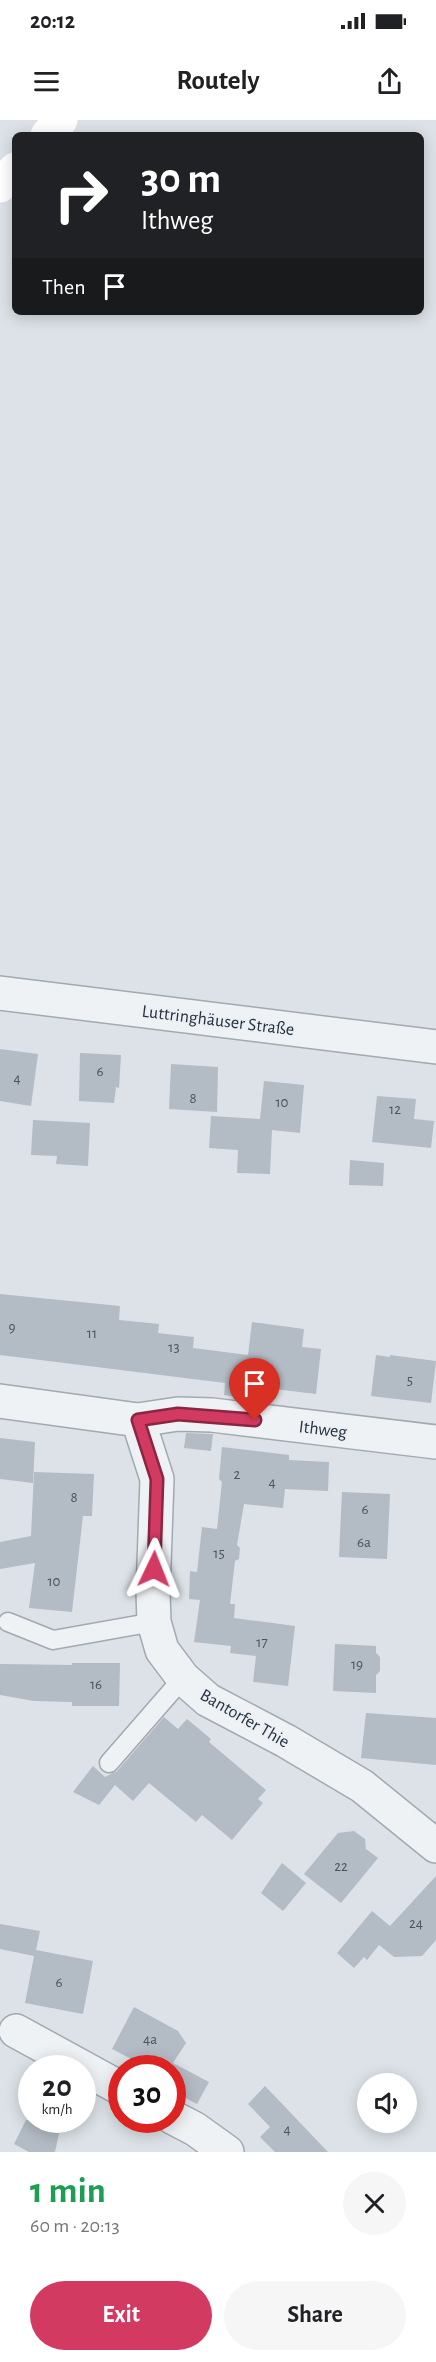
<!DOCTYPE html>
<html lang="en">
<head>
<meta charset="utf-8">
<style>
  body { margin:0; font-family:"Alegreya Sans",sans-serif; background:#f6f6f6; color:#202124; height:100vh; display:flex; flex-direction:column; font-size:22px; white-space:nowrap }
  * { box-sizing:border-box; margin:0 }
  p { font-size:20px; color:#757577 }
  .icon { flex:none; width:33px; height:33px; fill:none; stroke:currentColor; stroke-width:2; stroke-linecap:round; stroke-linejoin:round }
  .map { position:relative; height:2032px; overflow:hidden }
  .side { display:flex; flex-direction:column; background:#fff; flex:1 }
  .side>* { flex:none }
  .top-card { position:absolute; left:12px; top:12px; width:412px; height:183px; border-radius:9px; box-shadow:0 3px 15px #0003; background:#202124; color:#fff; overflow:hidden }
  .controls { position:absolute; left:357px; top:1953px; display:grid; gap:12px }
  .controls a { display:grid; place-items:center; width:60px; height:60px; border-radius:50%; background:#fff; box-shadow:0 3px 15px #0003; font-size:30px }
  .speed { position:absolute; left:18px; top:1935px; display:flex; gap:12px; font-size:30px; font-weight:700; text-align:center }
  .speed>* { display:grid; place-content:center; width:78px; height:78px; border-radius:50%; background:#fff; box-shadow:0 3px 15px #0003; line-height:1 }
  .speed small { font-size:15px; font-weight:400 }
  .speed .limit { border:9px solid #d22; background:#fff; color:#111 }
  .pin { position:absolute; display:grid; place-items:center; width:51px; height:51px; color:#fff; margin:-62px -26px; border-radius:50% 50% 50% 0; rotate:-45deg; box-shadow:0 0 6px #0007 }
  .pin .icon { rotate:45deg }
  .me { position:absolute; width:66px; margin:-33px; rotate:2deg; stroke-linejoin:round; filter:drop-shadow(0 0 4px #0008) }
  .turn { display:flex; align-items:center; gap:21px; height:126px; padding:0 30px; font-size:27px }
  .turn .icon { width:78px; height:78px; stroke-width:2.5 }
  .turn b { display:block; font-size:42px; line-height:51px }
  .then { display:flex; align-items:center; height:57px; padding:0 30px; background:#0003; gap:12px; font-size:22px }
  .round { display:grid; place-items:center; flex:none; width:63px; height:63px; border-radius:32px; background:#f6f6f6 }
  .overview { display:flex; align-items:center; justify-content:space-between; height:102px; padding:0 30px }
  h1 { font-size:36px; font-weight:700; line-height:45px; color:#1e9e55 }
  .cta { display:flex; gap:12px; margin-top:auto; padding:12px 30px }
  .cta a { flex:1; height:69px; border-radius:36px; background:#d33a62; color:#fff; font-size:24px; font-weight:700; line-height:69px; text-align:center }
  .cta a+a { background:#f6f6f6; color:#202124 }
  .status { display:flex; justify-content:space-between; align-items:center; height:42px; padding:0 30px; background:#fff; direction:ltr }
  .status svg { height:16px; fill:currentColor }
  header { display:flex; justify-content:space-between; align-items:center; height:78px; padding:0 30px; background:#fff; font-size:27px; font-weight:700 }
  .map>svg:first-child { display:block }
  .building { fill:#b3bbc4 }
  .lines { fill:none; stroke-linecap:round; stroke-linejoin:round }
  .lane-casing { stroke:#a1a9b1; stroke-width:21 }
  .street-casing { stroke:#a1a9b1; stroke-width:36 }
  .lane { stroke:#eff2f5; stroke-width:18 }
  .street { stroke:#eff2f5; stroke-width:33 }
  .secondary { stroke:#fff; stroke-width:33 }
  .route-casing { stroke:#892640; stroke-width:15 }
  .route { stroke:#d33a62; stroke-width:10 }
  .labels { text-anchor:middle; stroke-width:4.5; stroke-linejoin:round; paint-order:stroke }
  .number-label { font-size:15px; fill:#485460 }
  .street-label { font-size:18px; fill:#25313e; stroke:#ecf0f5 }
</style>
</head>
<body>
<div class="status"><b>20:12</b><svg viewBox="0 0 49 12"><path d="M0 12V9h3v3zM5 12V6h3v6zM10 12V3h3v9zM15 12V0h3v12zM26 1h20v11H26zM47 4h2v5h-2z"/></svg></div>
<header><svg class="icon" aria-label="menu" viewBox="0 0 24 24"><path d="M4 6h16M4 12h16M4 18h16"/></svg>Routely<svg class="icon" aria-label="share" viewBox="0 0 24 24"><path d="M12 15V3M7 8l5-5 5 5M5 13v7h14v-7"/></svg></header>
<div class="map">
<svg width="436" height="2032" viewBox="0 0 436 2032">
  <rect width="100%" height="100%" fill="#dce2e7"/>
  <!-- building -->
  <g class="building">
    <path d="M0 929 38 934 31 986 0 981Z"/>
    <path d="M80 933 121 935 119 968 116 967 114 983 79 981Z"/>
    <path d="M171 944 218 947 217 992 169 989Z"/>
    <path d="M264 961 304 965 300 1013 272 1010 270 1054 237 1053 238 1030 209 1028 211 996 260 999Z"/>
    <path d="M377 976 416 979 414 999 434 1001 431 1028 372 1022Z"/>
    <path d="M33 1000 90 1003 88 1046 56 1044 57 1036 31 1035Z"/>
    <path d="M350 1040 384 1043 383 1066 349 1065Z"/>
    <path d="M0 1174 120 1186 119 1200 159 1204 158 1213 194 1217 193 1228 248 1235 252 1202 304 1209 302 1227 321 1229 316 1274 257 1267 256 1279 224 1275 225 1263 0 1235Z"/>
    <path d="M376 1235 390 1237V1235L436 1241 431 1283 371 1276Z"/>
    <path d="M186 1313 213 1314 211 1331 184 1328Z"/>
    <path d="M0 1318 35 1322 33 1363 0 1359Z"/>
    <path d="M222 1327 289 1335V1340L329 1342 328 1371 285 1369 283 1388 244 1384 237 1425 240 1428 239 1439 235 1441 230 1484H235L234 1498 295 1506 288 1566 253 1562 256 1536 230 1533 231 1526 194 1522 200 1480 189 1479 190 1451 197 1452 202 1407 217 1409 222 1362 219 1359Z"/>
    <path d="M34 1352 94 1354 92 1396H83L72 1492 29 1488 35 1443 0 1449V1422L31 1416Z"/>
    <path d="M342 1372 390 1374 387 1439 339 1437Z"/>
    <path d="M335 1524 376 1526V1533L380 1537V1551L376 1555V1573L333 1571Z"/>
    <path d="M72 1543H120L119 1586H72V1582L34 1581 0 1575V1544L72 1545Z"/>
    <path d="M366 1593 436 1598V1645L361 1638Z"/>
    <path d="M164 1597 178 1609 187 1599 211 1619 209 1622 266 1670 258 1679 263 1683 232 1720 202 1695 196 1702 149 1663 133 1681 115 1665 99 1685 73 1672 93 1646 105 1657 117 1651Z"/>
    <path d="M354 1711 365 1719 366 1729 378 1738 341 1783 304 1754 338 1713Z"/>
    <path d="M282 1743 306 1763 283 1791 261 1773Z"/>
    <path d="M436 1756V1820L422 1836 394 1837 379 1825 367 1840 364 1837 354 1848 337 1833 372 1791 390 1806Z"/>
    <path d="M0 1804 40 1811 36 1830 93 1841 83 1894 25 1883 34 1836 0 1829Z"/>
    <path d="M134 1887 178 1911 186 1923 173 1943 209 1962 197 1984 172 1971V1945L170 1948H149L112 1929Z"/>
    <path d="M265 1966 287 1989 328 2032H275L260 2017 270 2007 248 1984Z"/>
    <path d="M26 2000H62L55 2032H29L14 2024Z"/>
  </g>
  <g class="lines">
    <defs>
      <g id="lane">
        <path d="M8 1502 53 1520 154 1502"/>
        <path d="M109 1643 183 1558"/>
      </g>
      <g id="street">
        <path d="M0 873 436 927"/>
        <path d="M0 1281 138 1300 157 1359 153 1472 154 1502 162 1530 183 1558 208 1580 286 1621 362 1666 436 1726"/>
        <path d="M138 1300 178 1294 212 1295 436 1322"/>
        <path d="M16 1911 122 1969"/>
        <path d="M172 1997 195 2009 227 2032"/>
      </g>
    </defs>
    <!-- lane casing -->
    <use href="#lane" class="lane-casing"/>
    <!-- street casing -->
    <use href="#street" class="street-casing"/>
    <!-- lane -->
    <use href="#lane" class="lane"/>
    <!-- street -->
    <use href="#street" class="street"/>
    <!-- secondary -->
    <g class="secondary">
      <path d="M47 15 61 0"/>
      <path d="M0 66 15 49"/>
    </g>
  </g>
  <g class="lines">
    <defs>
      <path id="route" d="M154 1449 157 1359 138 1300 178 1294 255 1300"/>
    </defs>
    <!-- route casing -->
    <use href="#route" class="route-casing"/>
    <!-- route -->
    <use href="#route" class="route"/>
  </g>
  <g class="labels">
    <!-- number labels -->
    <g class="number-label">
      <text x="100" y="956">6</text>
      <text x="17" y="963">4</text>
      <text x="193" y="983">8</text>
      <text x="282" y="987">10</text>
      <text x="395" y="994">12</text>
      <text x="12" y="1212">9</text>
      <text x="92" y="1218">11</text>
      <text x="174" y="1232">13</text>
      <text x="410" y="1265">5</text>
      <text x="237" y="1359">2</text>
      <text x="272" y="1367">4</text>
      <text x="74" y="1382">8</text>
      <text x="365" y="1394">6</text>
      <text x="364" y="1427">6a</text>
      <text x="219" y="1438">15</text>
      <text x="54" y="1466">10</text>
      <text x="262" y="1527">17</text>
      <text x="357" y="1549">19</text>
      <text x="96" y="1569">16</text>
      <text x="341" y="1751">22</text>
      <text x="416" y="1808">24</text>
      <text x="59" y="1867">6</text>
      <text x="150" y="1924">4a</text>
      <text x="287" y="2014">4</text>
    </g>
    <!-- street labels -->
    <g class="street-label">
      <text transform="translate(218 900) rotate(7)" y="6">Luttringhäuser Straße</text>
      <text transform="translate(323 1309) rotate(7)" y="6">Ithweg</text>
      <text transform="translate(245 1598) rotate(30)" y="6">Bantorfer Thie</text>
    </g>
  </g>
</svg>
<div class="controls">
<a><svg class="icon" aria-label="sound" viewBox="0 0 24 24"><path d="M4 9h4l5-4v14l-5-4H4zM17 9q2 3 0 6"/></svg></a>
</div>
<div class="speed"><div>20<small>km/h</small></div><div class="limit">30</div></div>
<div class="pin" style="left:255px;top:1300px;background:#d93025"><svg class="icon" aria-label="arrive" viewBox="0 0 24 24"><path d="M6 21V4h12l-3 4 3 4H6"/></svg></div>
<svg class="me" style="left:154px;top:1449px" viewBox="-20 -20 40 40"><path d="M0-17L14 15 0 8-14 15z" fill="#d33a62" stroke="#fff" stroke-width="4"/></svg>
<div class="top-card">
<div class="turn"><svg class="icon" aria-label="right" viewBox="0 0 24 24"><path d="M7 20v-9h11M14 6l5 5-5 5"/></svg><div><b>30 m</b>Ithweg</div></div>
<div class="then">Then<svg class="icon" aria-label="arrive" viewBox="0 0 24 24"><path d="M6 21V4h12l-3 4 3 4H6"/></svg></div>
</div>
</div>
<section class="side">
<div class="overview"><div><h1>1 min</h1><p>60 m · 20:13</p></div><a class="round"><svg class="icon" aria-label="close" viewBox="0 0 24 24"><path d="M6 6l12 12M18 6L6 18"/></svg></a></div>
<div class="cta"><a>Exit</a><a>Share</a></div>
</section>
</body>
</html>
